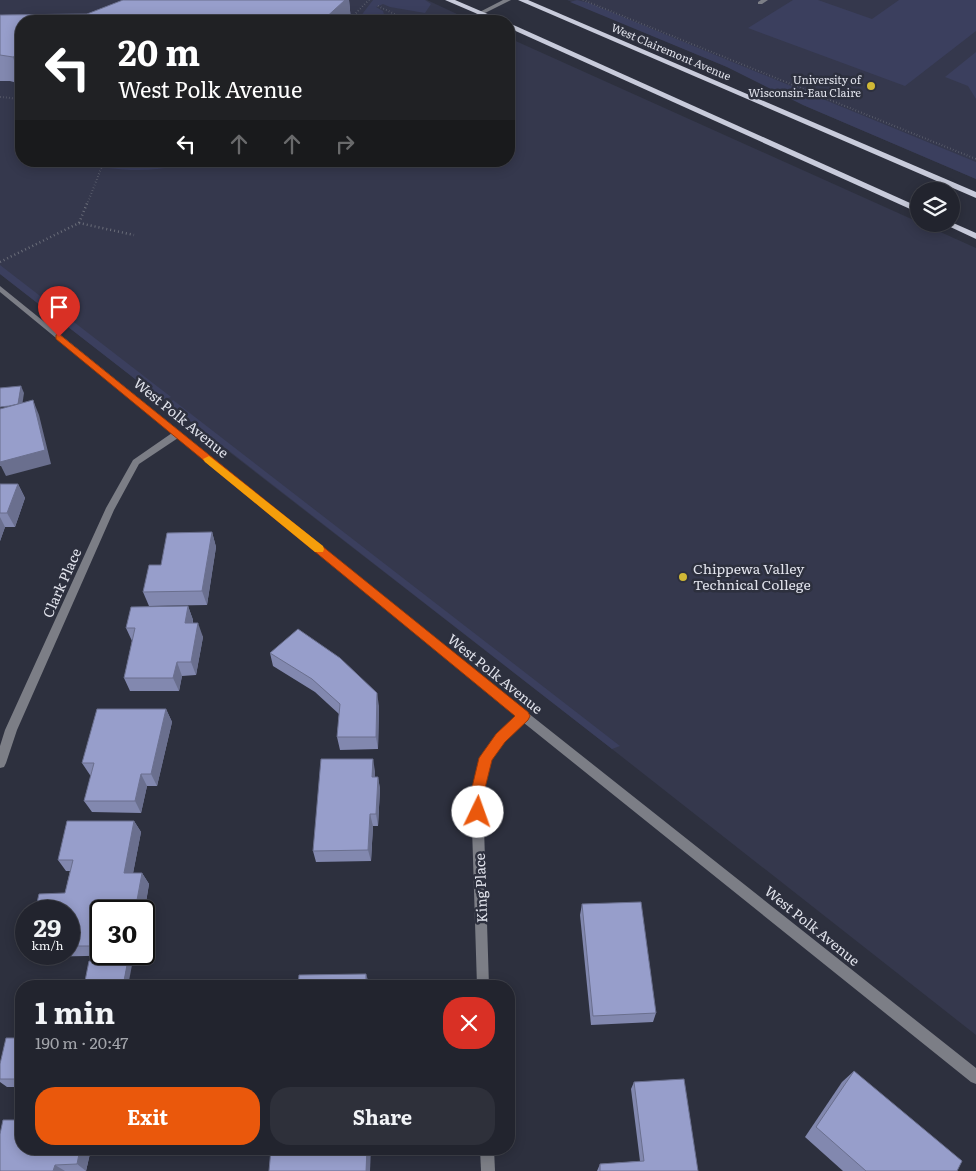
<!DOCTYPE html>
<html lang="en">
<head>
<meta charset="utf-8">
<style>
  body { margin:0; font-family:Literata,serif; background:#2e303a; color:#f1f3f6; height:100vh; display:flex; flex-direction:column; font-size:19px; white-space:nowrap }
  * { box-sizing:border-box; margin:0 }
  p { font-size:16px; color:#a2a4aa }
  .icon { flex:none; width:28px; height:28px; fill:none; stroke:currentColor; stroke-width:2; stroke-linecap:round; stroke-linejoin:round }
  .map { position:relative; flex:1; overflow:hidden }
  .details { position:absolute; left:15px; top:980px; width:500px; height:175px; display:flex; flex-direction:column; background:#22242e; border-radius:20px; box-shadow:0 2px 12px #0003,0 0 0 1px #3f414a }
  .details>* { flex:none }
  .top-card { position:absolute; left:15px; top:15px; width:500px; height:152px; border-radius:20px; box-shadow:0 2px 12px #0003,0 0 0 1px #3f414a; background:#202124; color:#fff; overflow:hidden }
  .controls { position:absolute; left:910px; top:182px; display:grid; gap:10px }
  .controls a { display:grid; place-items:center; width:50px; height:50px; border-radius:50%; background:#22242e; box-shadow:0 2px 12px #0003,0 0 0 1px #3f414a; font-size:25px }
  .speed { position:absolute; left:15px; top:900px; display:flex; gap:10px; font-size:25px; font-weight:700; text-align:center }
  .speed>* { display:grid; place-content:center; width:65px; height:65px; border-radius:50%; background:#22242e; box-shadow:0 2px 12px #0003,0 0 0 1px #3f414a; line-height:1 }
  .speed small { font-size:12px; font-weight:400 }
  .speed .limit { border:2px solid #111; border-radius:8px; background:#fff; color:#111 }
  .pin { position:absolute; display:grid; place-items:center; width:42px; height:42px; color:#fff; margin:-51px -21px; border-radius:50% 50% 50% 0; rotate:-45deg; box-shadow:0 0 5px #0007 }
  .pin .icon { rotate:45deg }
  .me { position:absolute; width:55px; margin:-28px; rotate:3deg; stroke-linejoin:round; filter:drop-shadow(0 0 4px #0008) }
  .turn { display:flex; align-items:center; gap:18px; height:105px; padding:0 20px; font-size:22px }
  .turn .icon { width:65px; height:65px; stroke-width:2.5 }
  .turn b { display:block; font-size:35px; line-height:42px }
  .lanes { display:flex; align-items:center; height:48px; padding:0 20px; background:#0003; justify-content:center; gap:25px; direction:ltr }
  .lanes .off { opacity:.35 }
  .round { display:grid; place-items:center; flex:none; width:52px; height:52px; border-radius:20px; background:#2e303a }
  .summary { display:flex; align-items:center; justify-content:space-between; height:85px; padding:0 20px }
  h1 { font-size:30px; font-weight:700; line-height:38px }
  .cta { display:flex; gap:10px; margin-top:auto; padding:10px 20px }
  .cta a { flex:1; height:58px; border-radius:20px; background:#ea580c; color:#fff; font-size:20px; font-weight:700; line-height:58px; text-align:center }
  .cta a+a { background:#2e303a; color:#f1f3f6 }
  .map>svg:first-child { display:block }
  .built { fill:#35384d }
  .green { fill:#3b3f5e }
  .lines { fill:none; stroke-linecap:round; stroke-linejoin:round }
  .path-far1 { stroke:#6b6e7a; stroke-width:2; stroke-dasharray:0.5 2.5; stroke-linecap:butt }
  .path { stroke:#6b6e7a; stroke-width:2.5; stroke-dasharray:1 3; stroke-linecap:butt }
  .lane { fill:#7c7e86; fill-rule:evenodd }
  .street { fill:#7c7e86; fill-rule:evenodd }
  .primary { fill:#c8cbdb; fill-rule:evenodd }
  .wall { fill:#8288af }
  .shaded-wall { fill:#6a6f8e }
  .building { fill:#979ecb; stroke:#6a6f8e }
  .route { fill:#ea580c; stroke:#983908 }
  .slow { fill:#f59e0b }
  .poi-dot { fill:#d0b836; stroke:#2d303e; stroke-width:2 }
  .labels { text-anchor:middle; stroke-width:5; stroke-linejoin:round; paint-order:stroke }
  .far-street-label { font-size:11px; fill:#e0e2eb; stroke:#2d303e }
  .far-poi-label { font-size:11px; fill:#e0e2eb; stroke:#2d303e; text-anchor:end }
  .street-label { font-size:14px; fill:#e0e2eb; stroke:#2d303e }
  .poi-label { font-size:14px; fill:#e0e2eb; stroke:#2d303e; text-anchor:start }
</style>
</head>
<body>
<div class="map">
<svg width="976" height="1171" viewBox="0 0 976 1171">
  <rect width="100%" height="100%" fill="#2d303e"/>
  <!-- built -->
  <g class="built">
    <path d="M0 0H427L472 21H21V161H509V38L976 248V1035L612 749 0 274Z"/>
    <path d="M567 0H976V179L803 105 727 67Z"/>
  </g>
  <!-- green -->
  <g class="green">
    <path d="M373 0H425L431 4 425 13 390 7 383 4 376 7 383 11 386 21H357Z"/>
    <path d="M577 0 589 3 976 162V179L803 105 727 67 570 2Z"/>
    <path d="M793 0H818L872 19 899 0H976V31L905 86 748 28Z"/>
    <path d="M976 52V99L968 86 945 77Z"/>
    <path d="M114 161H178L179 162 178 166C152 171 133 171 107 168L110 162Z"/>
    <path d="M0 265 171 397 162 400 0 274Z"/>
    <path d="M173 400 620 746 612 749 169 404Z"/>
  </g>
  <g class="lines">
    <!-- path-far1 -->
    <g class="path-far1">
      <path d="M583 0 976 159"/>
      <path d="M378 6 409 21"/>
      <path d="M352 21 355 14 369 0"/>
      <path d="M0 97 21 99"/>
      <path d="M88 202 104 161"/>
    </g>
    <!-- path -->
    <g class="path">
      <path d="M79 223 88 201"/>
      <path d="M0 262 79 223 134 235"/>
    </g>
    <!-- lane -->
    <path class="lane" d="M761 0H768L762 4H758V2Z"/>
    <!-- street -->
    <g class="street">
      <path d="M503 0H511L469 21H462Z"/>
      <path d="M0 286 528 713 976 1068V1084L971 1082 524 723 505 741 491 760 483 796 489 986H477L471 796 482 754 497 735 516 716 178 438 139 464 114 510 17 730 6 763 4 767 0 768V746L5 730 106 508 133 460 172 433 0 292Z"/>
      <path d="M480 1149H494L495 1171H481Z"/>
    </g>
    <!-- primary -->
    <g class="primary">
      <path d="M445 0H455L504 21H494Z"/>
      <path d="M518 0H528L976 192V198Z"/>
      <path d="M509 23 919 207V213L509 28Z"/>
      <path d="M951 222 976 233V239L944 224H951Z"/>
    </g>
  </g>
  <!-- wall -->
  <g class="wall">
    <path d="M123 0H349L351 21H21V84L10 81H0V15L87 14Z"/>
    <path d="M0 484H18L25 498 15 527H5L0 541Z"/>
    <path d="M212 532 216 547 207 605 149 606 143 592 161 565Z"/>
    <path d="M188 606 193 620V623L203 637 196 675 182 676 179 691H130L124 678 132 641 126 628Z"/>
    <path d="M270 653 379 706 378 749 340 750 337 737 339 714 315 692 273 666Z"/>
    <path d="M166 709 172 722 157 786H147L141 813 92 812 84 801 91 775H90L82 763Z"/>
    <path d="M375 771V777H378L380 789 378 826H373L371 861 316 862 313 851Z"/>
    <path d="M134 821 141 832 133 873H142L149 884 144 914V911H101V954H136V955L36 957 33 954H69V911L65 893 70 871H66L58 860Z"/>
    <path d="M582 904 656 1013 653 1022 591 1025 580 915Z"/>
    <path d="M21 1010V1087H7L0 1082V1064L15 1038Z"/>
    <path d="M854 1071 957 1171H843L805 1137 842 1082Z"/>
    <path d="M634 1082 698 1171H597L600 1164 640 1161 631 1089Z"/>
    <path d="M21 1149H91L86 1171H0Z"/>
  </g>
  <!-- shaded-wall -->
  <g class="shaded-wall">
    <path d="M345 0H349L351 21H322Z"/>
    <path d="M21 53V82L13 57Z"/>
    <path d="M21 386 24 393 21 413 18 405Z"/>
    <path d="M33 400 39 415 51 464 6 476 1 466H0V457Z"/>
    <path d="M18 484 25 498 15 527 7 513Z"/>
    <path d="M0 517 5 527 0 541Z"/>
    <path d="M212 532 216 547 207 605 202 591Z"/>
    <path d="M188 606 193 620 190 637 185 623Z"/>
    <path d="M198 623 203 637 196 675 191 662Z"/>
    <path d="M177 662 182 676 179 691 173 678Z"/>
    <path d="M377 693 379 706 378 749 376 737Z"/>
    <path d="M166 709 172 722 157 786 151 774Z"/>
    <path d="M373 759 375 771V789L372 777Z"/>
    <path d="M141 774 147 786 141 813 135 801Z"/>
    <path d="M378 777 380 789 378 826 376 814Z"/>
    <path d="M370 814 373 826 371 861 368 850Z"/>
    <path d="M134 821 141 832 131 884 124 873Z"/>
    <path d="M142 873 149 884 144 914V911H135Z"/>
    <path d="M128 960 132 965 128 986H123Z"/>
    <path d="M366 974 369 983V986H366Z"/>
    <path d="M80 1149H91L86 1171 77 1164Z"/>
    <path d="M367 1149H371L370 1171H366Z"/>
    <path d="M55 1165 65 1171H53Z"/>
  </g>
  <!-- building -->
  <g class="building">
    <path d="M123 0H345L322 21H21V53L13 57 0 55V15L87 14Z"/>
    <path d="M21 386 18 404 9 406 0 407V388Z"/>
    <path d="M33 400 45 450 0 462V409Z"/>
    <path d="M0 484H18L7 513H0Z"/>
    <path d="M212 532 202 591 143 592 149 565H161L167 533Z"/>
    <path d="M188 606 185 623H198L191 662H177L173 678H124L135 628H126L131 607Z"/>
    <path d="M298 629 340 658 377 693 376 737H337L340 704 312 679 270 653Z"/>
    <path d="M97 709H166L151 774H141L135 801H84L94 763H82Z"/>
    <path d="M321 759H373L372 777H378L376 814H370L368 850 313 851Z"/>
    <path d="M67 821H134L124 873H142L135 911H101V946H69V911H35L39 894 65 893 73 860H58Z"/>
    <path d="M641 902 656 1013 593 1016 582 904Z"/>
    <path d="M128 960 123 986H84L89 961Z"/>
    <path d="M366 974V986H298L299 975Z"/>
    <path d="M21 1010V1079H0V1064L6 1038H15Z"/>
    <path d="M854 1071 962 1161 957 1171H866L816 1127Z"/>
    <path d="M684 1079 698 1171H600V1164L644 1161 634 1082Z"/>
    <path d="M3 1120H21V1149H80L77 1164 55 1165 53 1171H0V1134Z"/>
    <path d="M271 1149H367L366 1171H269Z"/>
  </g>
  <!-- route -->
  <path class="route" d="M59 334 528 712 530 716 528 720 505 742 492 760 483 796 484 812 482 817 478 818 473 817 470 796 479 758 496 734 515 716 56 339V335Z"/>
  <!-- slow -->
  <path class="slow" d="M209 456 323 546 324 549 323 552H315L205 462 203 459Z"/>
  <!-- markers -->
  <g class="poi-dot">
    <circle cx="871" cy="86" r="5"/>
    <circle cx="683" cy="577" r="5"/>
  </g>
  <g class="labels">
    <!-- far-street labels -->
    <g class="far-street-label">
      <text transform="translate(671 52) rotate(23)" y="4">West Clairemont Avenue</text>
    </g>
    <!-- far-poi labels -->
    <g class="far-poi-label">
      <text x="861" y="84">University of<tspan x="861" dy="13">Wisconsin-Eau Claire</tspan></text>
    </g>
    <!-- street labels -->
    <g class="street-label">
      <text transform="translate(181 418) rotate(39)" y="5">West Polk Avenue</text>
      <text transform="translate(62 583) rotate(-66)" y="5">Clark Place</text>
      <text transform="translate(495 674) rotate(39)" y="5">West Polk Avenue</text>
      <text transform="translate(481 888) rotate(-92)" y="5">King Place</text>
      <text transform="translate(812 926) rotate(39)" y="5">West Polk Avenue</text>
    </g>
    <!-- poi labels -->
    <g class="poi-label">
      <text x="693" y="574">Chippewa Valley<tspan x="693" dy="16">Technical College</tspan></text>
    </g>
  </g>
</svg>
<div class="controls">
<a><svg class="icon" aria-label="layers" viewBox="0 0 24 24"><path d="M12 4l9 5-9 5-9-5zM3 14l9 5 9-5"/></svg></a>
</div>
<div class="speed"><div>29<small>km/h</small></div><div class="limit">30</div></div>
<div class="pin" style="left:59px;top:337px;background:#d93025"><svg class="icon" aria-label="arrive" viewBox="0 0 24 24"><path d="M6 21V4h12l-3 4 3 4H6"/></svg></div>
<svg class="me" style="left:478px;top:812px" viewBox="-20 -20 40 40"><circle r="19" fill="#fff"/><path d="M0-13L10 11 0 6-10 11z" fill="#ea580c"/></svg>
<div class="top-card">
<div class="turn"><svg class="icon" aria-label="left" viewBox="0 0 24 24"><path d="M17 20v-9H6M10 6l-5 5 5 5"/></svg><div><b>20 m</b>West Polk Avenue</div></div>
<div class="lanes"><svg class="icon" aria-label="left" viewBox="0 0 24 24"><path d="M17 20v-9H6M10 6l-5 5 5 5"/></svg><svg class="icon off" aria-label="ahead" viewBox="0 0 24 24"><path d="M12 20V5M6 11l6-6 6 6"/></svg><svg class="icon off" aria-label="ahead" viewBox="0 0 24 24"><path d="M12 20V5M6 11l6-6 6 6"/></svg><svg class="icon off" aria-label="right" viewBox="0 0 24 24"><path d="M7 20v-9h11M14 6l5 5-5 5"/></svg></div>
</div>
<section class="details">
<div class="summary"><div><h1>1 min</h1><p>190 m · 20:47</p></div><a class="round" style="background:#d93025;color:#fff"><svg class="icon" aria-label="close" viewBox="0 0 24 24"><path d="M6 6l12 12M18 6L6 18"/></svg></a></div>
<div class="cta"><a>Exit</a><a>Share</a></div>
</section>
</div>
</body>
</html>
